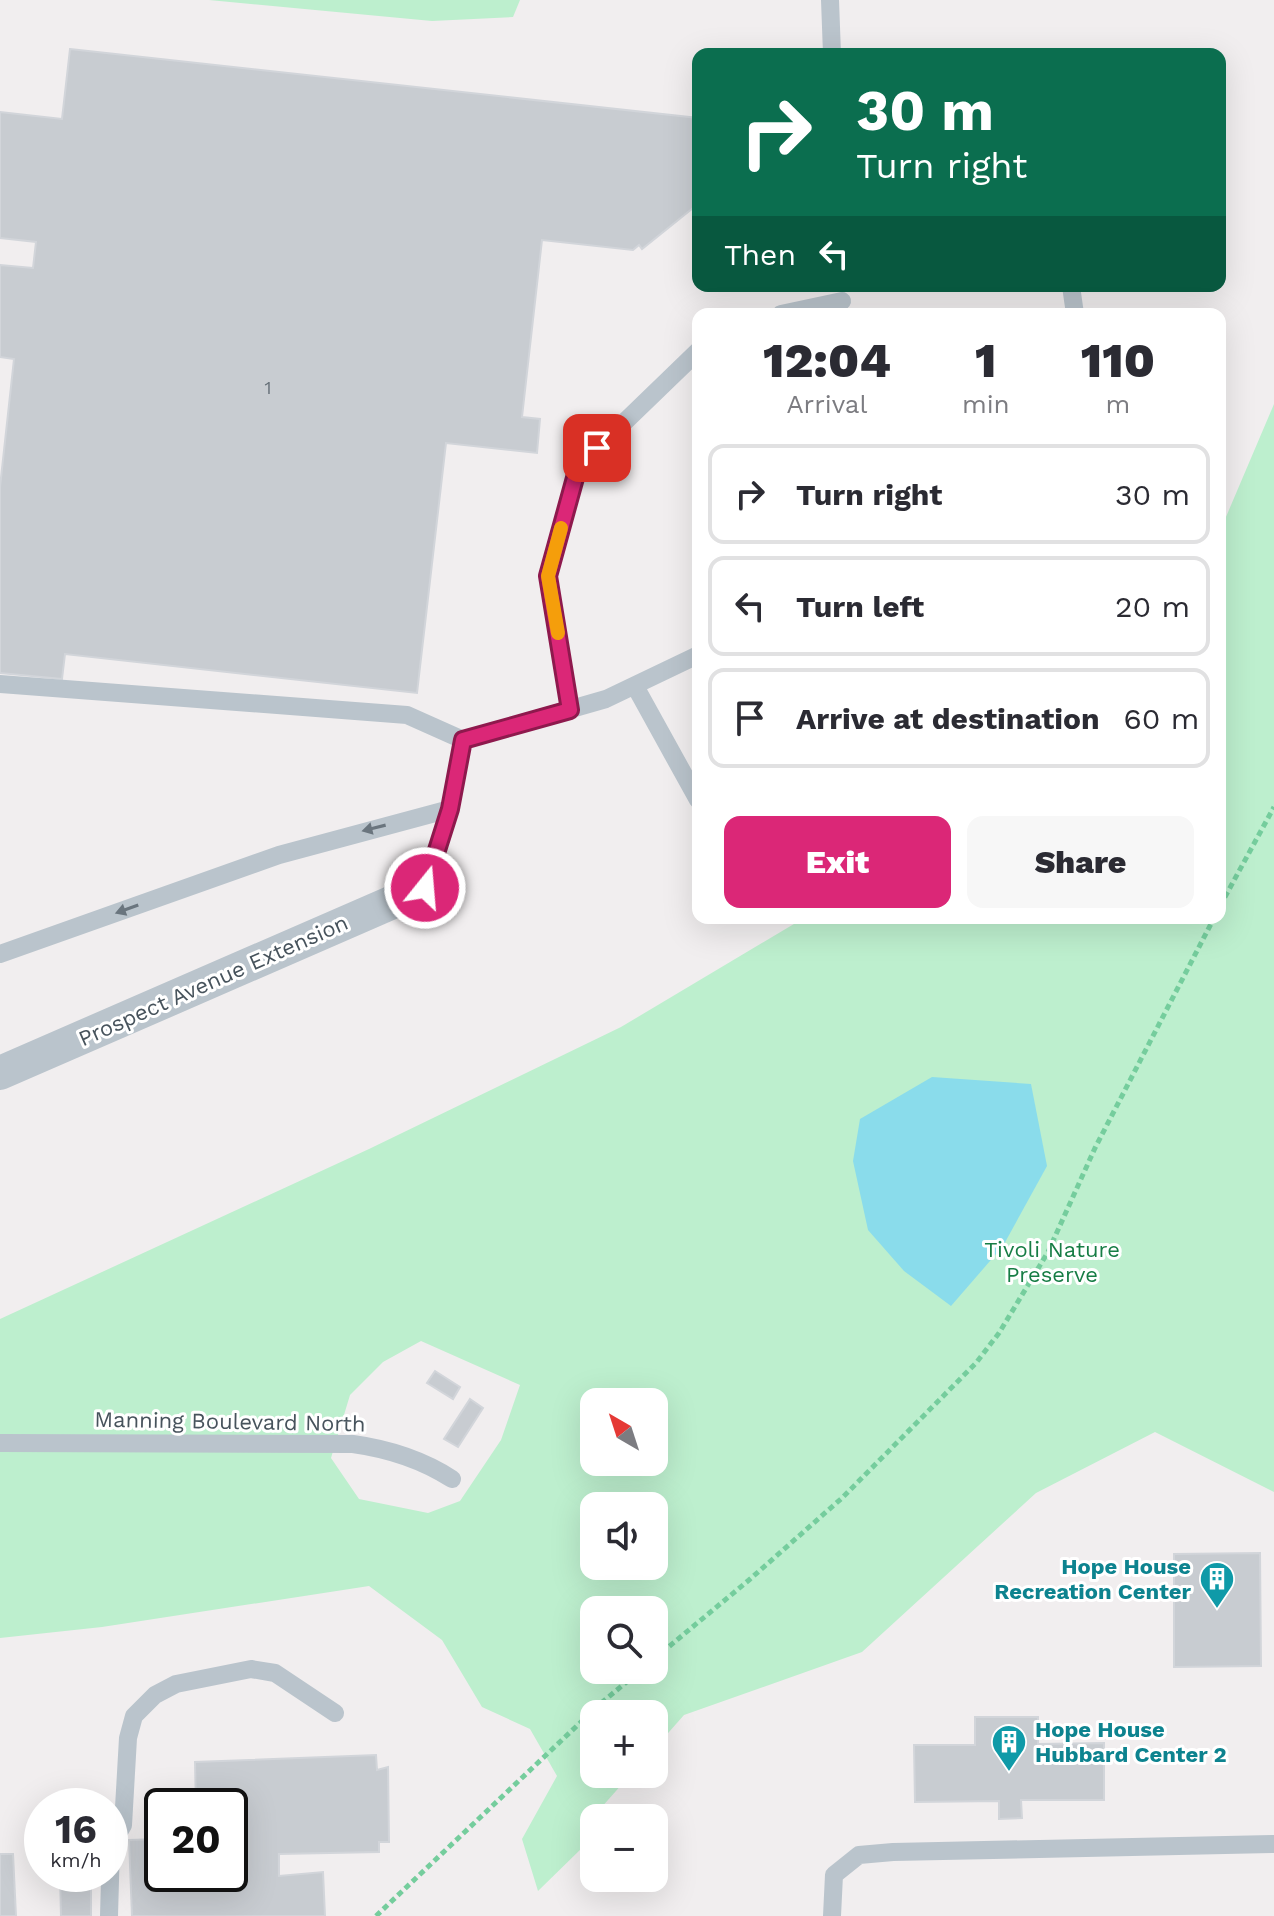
<!DOCTYPE html>
<html lang="en">
<head>
<meta charset="utf-8">
<style>
  body { margin:0; font-family:"Work Sans",sans-serif; background:#f7f7f7; color:#2b2b33; height:100vh; display:flex; flex-direction:column; font-size:30px; white-space:nowrap }
  * { box-sizing:border-box; margin:0 }
  p { font-size:26px; color:#7c7c81 }
  .icon { flex:none; width:44px; height:44px; fill:none; stroke:currentColor; stroke-width:2; stroke-linecap:round; stroke-linejoin:round }
  .map { position:relative; flex:1; overflow:hidden }
  .side { position:absolute; left:692px; top:308px; width:534px; height:616px; display:flex; flex-direction:column; background:#fff; border-radius:16px; box-shadow:0 8px 32px #0002 }
  .side>* { flex:none }
  .banner { position:absolute; left:692px; top:48px; width:534px; height:244px; border-radius:16px; box-shadow:0 8px 32px #0002; background:#0b6e4f; color:#fff; overflow:hidden }
  .needle { width:52px; rotate:321deg }
  .fabs { position:absolute; left:580px; top:1388px; display:grid; gap:16px }
  .fabs a { display:grid; place-items:center; width:88px; height:88px; border-radius:16px; background:#fff; box-shadow:0 8px 32px #0002; font-size:40px }
  .speed { position:absolute; left:24px; top:1788px; display:flex; gap:16px; font-size:40px; font-weight:700; text-align:center }
  .speed>* { display:grid; place-content:center; width:104px; height:104px; border-radius:50%; background:#fff; box-shadow:0 8px 32px #0002; line-height:1 }
  .speed small { font-size:20px; font-weight:400 }
  .speed .limit { border:4px solid #111; border-radius:12px; background:#fff; color:#111 }
  .pin { position:absolute; display:grid; place-items:center; width:68px; height:68px; color:#fff; margin:-34px; border-radius:16px; box-shadow:0 4px 12px #0006 }
  .me { position:absolute; width:88px; margin:-44px; rotate:17deg; stroke-linejoin:round; filter:drop-shadow(0 0 6px #0008) }
  .turn { display:flex; align-items:center; gap:28px; height:168px; padding:0 32px; font-size:36px }
  .turn .icon { width:104px; height:104px; stroke-width:2.5 }
  .turn b { display:block; font-size:56px; line-height:68px }
  .then { display:flex; align-items:center; height:76px; padding:0 32px; background:#0003; gap:16px; font-size:30px }
  .eta { display:flex; justify-content:space-evenly; align-items:center; height:136px; text-align:center }
  .eta b { font-size:48px; font-weight:800; line-height:56px }
  .cta { display:flex; gap:16px; margin-top:auto; padding:16px 32px }
  .cta a { flex:1; height:92px; border-radius:16px; background:#db2777; color:#fff; font-size:32px; font-weight:800; line-height:92px; text-align:center }
  .cta a+a { background:#f7f7f7; color:#2b2b33 }
  ul { padding:0; list-style:none }
  li { display:flex; align-items:center; gap:24px; height:100px; margin:0 16px 12px; padding:0 16px; border:4px solid #e1e1e2; border-radius:16px }
  li div { flex:1 }
  li b { display:block; font-size:30px }
  li em { font-style:normal }
  .map>svg:first-child { display:block }
  .green { fill:#bdefce; fill-rule:evenodd }
  .water { fill:#8adceb }
  .building { fill:#c8ccd1; stroke:#d2d5da; stroke-width:2 }
  .lines { fill:none; stroke-linecap:round; stroke-linejoin:round }
  .path { stroke:#75cd9d; stroke-width:5; stroke-dasharray:6 4; stroke-linecap:butt }
  .service { stroke:#bac4cc; stroke-width:18 }
  .minor { stroke:#bac4cc; stroke-width:34 }
  .oneway { fill:#6a757e }
  .route-casing { stroke:#8e194d; stroke-width:20 }
  .route { stroke:#db2777; stroke-width:14 }
  .slow { stroke:#f59e0b; stroke-width:14 }
  .labels { text-anchor:middle; stroke-width:6; stroke-linejoin:round; paint-order:stroke }
  .number-label { font-size:18px; fill:#677179 }
  .street-label { font-size:22px; fill:#47535c; stroke:#fff }
  .park-label { font-size:22px; fill:#177d45; stroke:#fff }
  .culture-label { font-size:22px; font-weight:bold; fill:#0d838f; stroke:#fff; text-anchor:end }
</style>
</head>
<body>
<div class="map">
<svg width="1274" height="1916" viewBox="0 0 1274 1916">
  <rect width="100%" height="100%" fill="#f1eeef"/>
  <!-- green -->
  <g class="green">
    <path d="M209 0H520L513 17 432 21Z"/>
    <path d="M1274 404V1492L1155 1432 1036 1493 862 1652 684 1715 654 1749V1714H594V1774H631L585 1826 582 1848 538 1891 522 1839 557 1776 530 1729 482 1707 442 1640 369 1586 102 1627 0 1638V1319L369 1149 621 1027 804 918H1220V531ZM421 1341 520 1385 501 1440 460 1501 428 1513 359 1499 331 1458 350 1395 383 1362ZM594 1402H654V1462H594ZM594 1506H654V1566H594ZM594 1610H654V1670H594Z"/>
  </g>
  <!-- water -->
  <path class="water" d="M932 1077 1031 1084 1047 1166 1003 1246 951 1306 904 1271 868 1230 853 1161 860 1119Z"/>
  <!-- building -->
  <g class="building">
    <path d="M70 49 698 118V204L642 249 639 245 633 250 542 240 522 417 540 419 537 453 446 443 417 693 65 654 62 679 0 673V487L14 359 0 357V265L33 268 36 242 0 238V112L62 119Z"/>
    <path d="M435 1371 460 1387 453 1399 427 1383Z"/>
    <path d="M470 1399 483 1408 458 1447 444 1439Z"/>
    <path d="M1260 1553 1261 1666 1174 1667V1554Z"/>
    <path d="M975 1717H1038V1744L1104 1743V1800H1021L1022 1818 999 1819V1801L915 1802 914 1745H975Z"/>
    <path d="M376 1755 377 1770 388 1767 389 1842H379V1852L279 1854V1876L323 1872 325 1916H132L129 1840 162 1839V1874H230V1806H196L195 1762Z"/>
    <path d="M0 1854H13L16 1916H0Z"/>
    <path d="M60 1874H91V1916H61Z"/>
  </g>
  <g class="lines">
    <!-- path -->
    <g class="path">
      <path d="M1220 906 1274 807"/>
      <path d="M654 1659 749 1580 842 1498 976 1363 999 1333 1048 1252 1095 1148 1214 918"/>
      <path d="M376 1916 600 1704 641 1670"/>
    </g>
    <!-- service -->
    <g class="service">
      <path d="M830 0 832 54"/>
      <path d="M1071 286 1075 314"/>
      <path d="M781 314 842 301"/>
      <path d="M0 684 407 715 463 740 450 809 425 888"/>
      <path d="M635 686 698 800"/>
      <path d="M570 710 548 576 578 467 698 351"/>
      <path d="M463 740 606 699 698 655"/>
      <path d="M0 954 279 855 450 809"/>
      <path d="M0 1443 353 1444C389 1449 421 1459 452 1479"/>
      <path d="M109 1916 111 1845 123 1825 128 1738 134 1716 155 1695 176 1684 251 1669 275 1673 335 1713"/>
      <path d="M832 1916 834 1875 859 1855 893 1852 1274 1844"/>
    </g>
    <!-- minor -->
    <path class="minor" d="M0 1073 425 888"/>
  </g>
  <!-- one-way arrows -->
  <defs><path id="oneway-solid" d="M-6-.8H1V-3.2L6.5 0L1 3.2V.8H-6Z" transform="scale(2)"/></defs>
  <g class="oneway">
    <use href="#oneway-solid" transform="translate(374 828) rotate(166)"/>
    <use href="#oneway-solid" transform="translate(127 909) rotate(160)"/>
  </g>
  <g class="lines">
    <defs>
      <path id="route" d="M425 888 450 809 463 740 570 710 548 576 578 467 597 448"/>
    </defs>
    <!-- route casing -->
    <use href="#route" class="route-casing"/>
    <!-- route -->
    <use href="#route" class="route"/>
    <!-- slow -->
    <path class="slow" d="M558 633 548 576 561 528"/>
  </g>
  <!-- icons -->
  <defs>
    <symbol id="building-pin" viewBox="-11 -11 22 30"><path d="M0 17L-7.5 6A9.5 9.5 0 1 1 7.5 6Z" fill="#0f9aa8" stroke="#fff"/><path d="M-4-6H4V6H1V3H-1V6H-4ZM-2.5-4.3h1.7v1.8h-1.7ZM.8-4.3h1.7v1.8H.8ZM-2.5-1h1.7V.8h-1.7ZM.8-1h1.7V.8H.8Z" fill="#fff"/></symbol>
  </defs>
  <g fill-rule="evenodd">
    <use href="#building-pin" x="1197" y="1559" width="40" height="54"/>
    <use href="#building-pin" x="989" y="1722" width="40" height="54"/>
  </g>
  <g class="labels">
    <!-- number labels -->
    <g class="number-label">
      <text x="268" y="394">1</text>
    </g>
    <!-- street labels -->
    <g class="street-label">
      <text transform="translate(213 980) rotate(-24)" y="8">Prospect Avenue Extension</text>
      <text transform="translate(230 1421) rotate(1)" y="8">Manning Boulevard North</text>
    </g>
    <!-- park labels -->
    <g class="park-label">
      <text x="1052" y="1257">Tivoli Nature<tspan x="1052" dy="25">Preserve</tspan></text>
    </g>
    <!-- culture labels -->
    <g class="culture-label">
      <text x="1191" y="1574">Hope House<tspan x="1191" dy="25">Recreation Center</tspan></text>
      <text x="1035" y="1737" text-anchor="start">Hope House<tspan x="1035" dy="25">Hubbard Center 2</tspan></text>
    </g>
  </g>
</svg>
<div class="fabs">
<a><svg class="needle" viewBox="-14 -14 28 28"><path d="M0-13l5 13h-10z" fill="#e53935"/><path d="M0 13l5-13h-10z" fill="#7c7c81"/></svg></a>
<a><svg class="icon" aria-label="sound" viewBox="0 0 24 24"><path d="M4 9h4l5-4v14l-5-4H4zM17 9q2 3 0 6"/></svg></a>
<a><svg class="icon" aria-label="search" viewBox="0 0 24 24"><circle cx="10" cy="10" r="6"/><path d="M15 15l6 6"/></svg></a>
<a>+</a>
<a>−</a>
</div>
<div class="speed"><div>16<small>km/h</small></div><div class="limit">20</div></div>
<div class="pin" style="left:597px;top:448px;background:#d93025"><svg class="icon" aria-label="arrive" viewBox="0 0 24 24"><path d="M6 21V4h12l-3 4 3 4H6"/></svg></div>
<svg class="me" style="left:425px;top:888px" viewBox="-20 -20 40 40"><circle r="17" fill="#db2777" stroke="#fff" stroke-width="3"/><path d="M0-11L8 9 0 5-8 9z" fill="#fff"/></svg>
<div class="banner">
<div class="turn"><svg class="icon" aria-label="right" viewBox="0 0 24 24"><path d="M7 20v-9h11M14 6l5 5-5 5"/></svg><div><b>30 m</b>Turn right</div></div>
<div class="then">Then<svg class="icon" aria-label="left" viewBox="0 0 24 24"><path d="M17 20v-9H6M10 6l-5 5 5 5"/></svg></div>
</div>
<section class="side">
<div class="eta">
<div><b>12:04</b><p>Arrival</p></div>
<div><b>1</b><p>min</p></div>
<div><b>110</b><p>m</p></div>
</div>
<ul>
<li><svg class="icon" aria-label="right" viewBox="0 0 24 24"><path d="M7 20v-9h11M14 6l5 5-5 5"/></svg><div><b>Turn right</b></div><em>30 m</em></li>
<li><svg class="icon" aria-label="left" viewBox="0 0 24 24"><path d="M17 20v-9H6M10 6l-5 5 5 5"/></svg><div><b>Turn left</b></div><em>20 m</em></li>
<li><svg class="icon" aria-label="arrive" viewBox="0 0 24 24"><path d="M6 21V4h12l-3 4 3 4H6"/></svg><div><b>Arrive at destination</b></div><em>60 m</em></li>
</ul>
<div class="cta"><a>Exit</a><a>Share</a></div>
</section>
</div>
</body>
</html>
